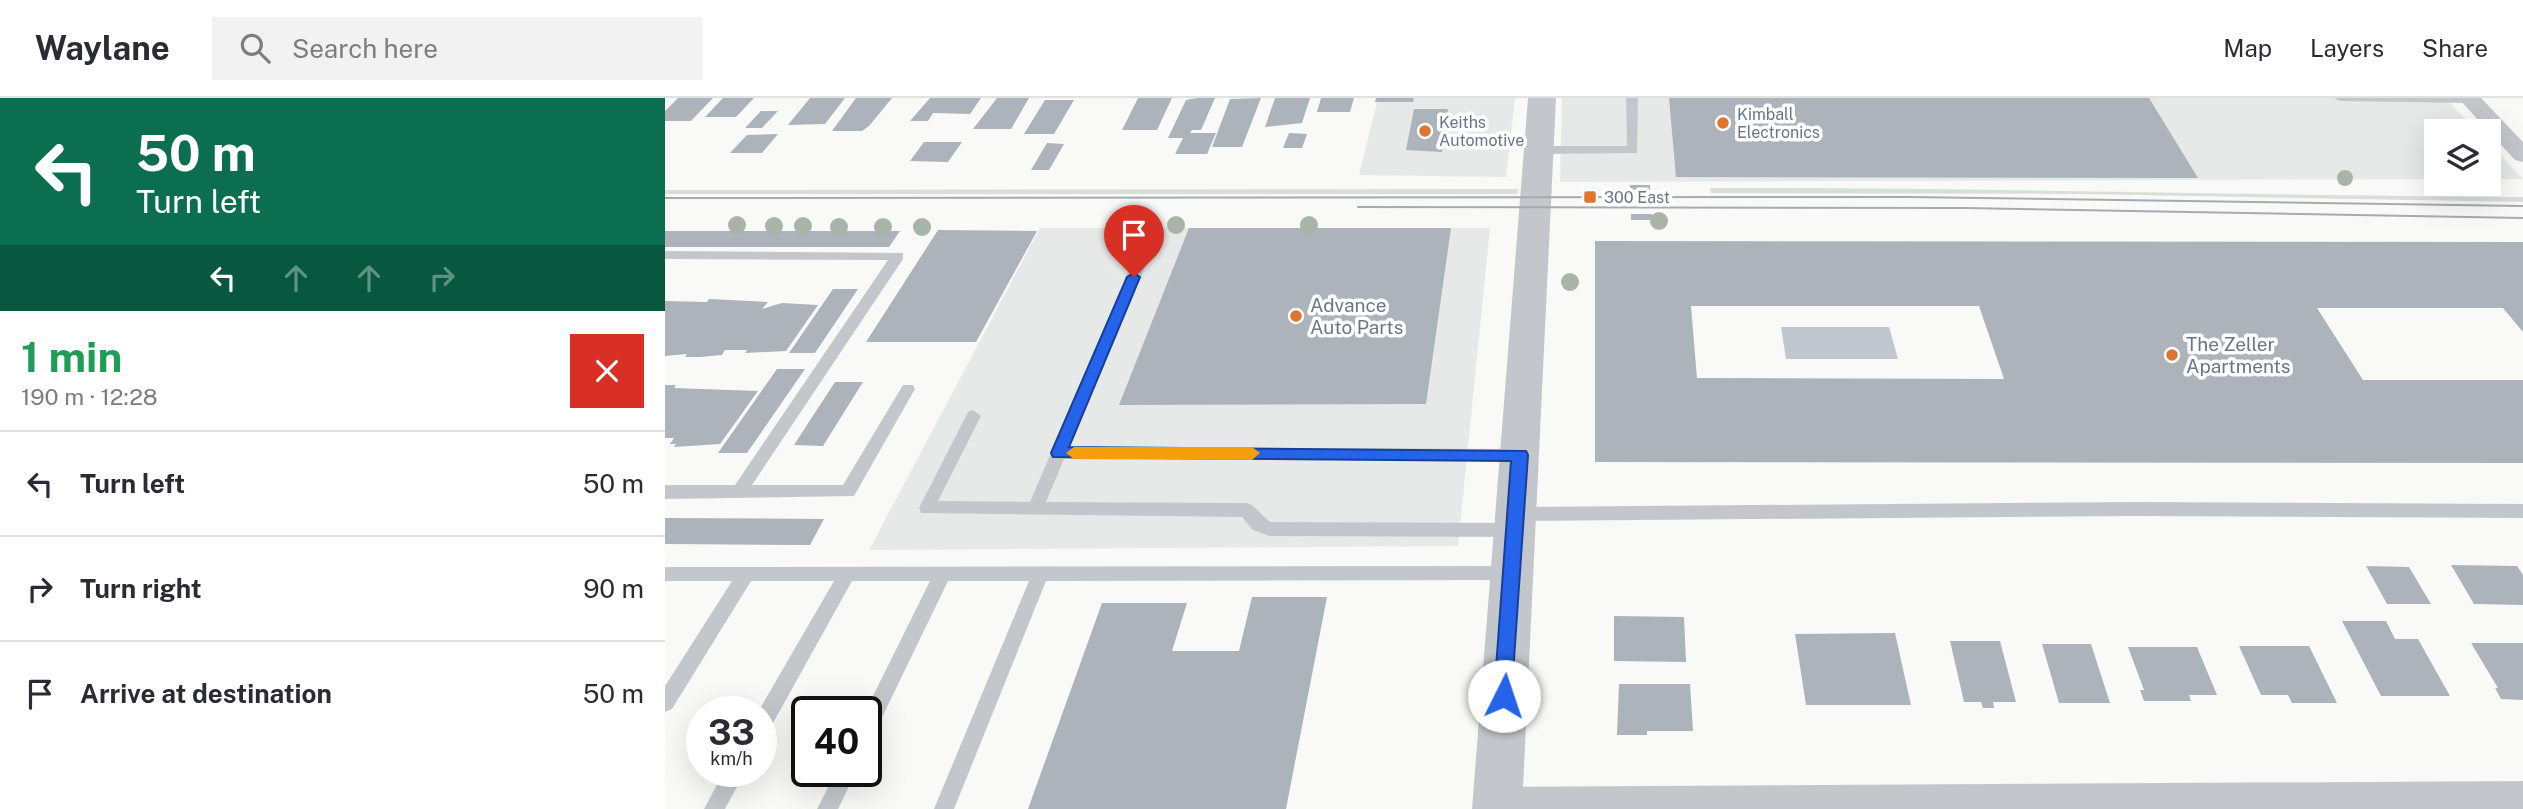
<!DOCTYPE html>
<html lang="en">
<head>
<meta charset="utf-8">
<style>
  body { margin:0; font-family:"Public Sans",sans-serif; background:#f2f2f3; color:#2b2b33; height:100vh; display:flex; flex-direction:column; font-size:26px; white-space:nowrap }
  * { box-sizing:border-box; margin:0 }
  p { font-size:23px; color:#7c7c81 }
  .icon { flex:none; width:38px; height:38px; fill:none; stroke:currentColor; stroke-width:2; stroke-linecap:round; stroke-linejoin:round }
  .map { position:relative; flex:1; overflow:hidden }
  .details { display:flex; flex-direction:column; background:#fff; width:665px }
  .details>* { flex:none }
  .banner { background:#0b6e4f; color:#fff; overflow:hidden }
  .buttons { position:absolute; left:1759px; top:21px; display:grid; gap:14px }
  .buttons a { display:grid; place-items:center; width:77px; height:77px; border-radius:0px; background:#fff; box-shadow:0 7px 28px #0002; font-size:35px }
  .speed { position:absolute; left:21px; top:598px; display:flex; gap:14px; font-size:35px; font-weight:700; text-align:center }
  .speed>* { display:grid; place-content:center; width:91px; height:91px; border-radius:50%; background:#fff; box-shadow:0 7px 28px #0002; line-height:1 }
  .speed small { font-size:18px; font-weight:400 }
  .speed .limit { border:4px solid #111; border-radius:10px; background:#fff; color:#111 }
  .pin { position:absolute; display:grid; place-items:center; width:60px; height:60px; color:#fff; margin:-72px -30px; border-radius:50% 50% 50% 0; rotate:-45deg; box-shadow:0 0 7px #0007 }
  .pin .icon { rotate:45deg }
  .me { position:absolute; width:77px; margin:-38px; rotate:4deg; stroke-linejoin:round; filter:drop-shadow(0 0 5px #0008) }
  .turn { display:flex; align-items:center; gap:24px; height:147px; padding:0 21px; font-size:32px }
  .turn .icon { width:91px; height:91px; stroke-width:2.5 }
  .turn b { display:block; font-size:49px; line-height:60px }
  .lanes { display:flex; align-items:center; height:66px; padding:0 21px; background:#0003; justify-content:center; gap:35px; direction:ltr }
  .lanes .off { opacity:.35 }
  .round { display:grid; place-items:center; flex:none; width:74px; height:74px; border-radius:0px; background:#f2f2f3 }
  .summary { display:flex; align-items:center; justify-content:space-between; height:119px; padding:0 21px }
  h1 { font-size:42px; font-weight:700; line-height:52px; color:#1e9e55 }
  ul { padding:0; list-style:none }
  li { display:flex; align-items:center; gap:21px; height:105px; padding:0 21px; border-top:2px solid #e1e1e2 }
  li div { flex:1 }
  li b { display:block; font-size:26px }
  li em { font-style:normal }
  header { display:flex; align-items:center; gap:42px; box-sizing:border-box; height:98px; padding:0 35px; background:#fff; border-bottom:2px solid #e1e1e2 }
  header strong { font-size:33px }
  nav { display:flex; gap:38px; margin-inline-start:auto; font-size:24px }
  .search { width:490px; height:63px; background:#f2f2f3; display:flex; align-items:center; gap:18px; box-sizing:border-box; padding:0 24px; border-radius:0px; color:#7c7c81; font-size:26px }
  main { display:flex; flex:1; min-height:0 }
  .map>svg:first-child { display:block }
  .built { fill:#e7e9e9 }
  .green { fill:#d9dfd7 }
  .water { fill:#c0c7ce }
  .building { fill:#acb3ba; fill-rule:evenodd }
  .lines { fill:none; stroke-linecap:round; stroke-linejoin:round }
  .service { fill:#c3c7cb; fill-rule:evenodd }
  .minor { fill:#c3c7cb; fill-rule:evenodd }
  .tertiary { fill:#c3c7cb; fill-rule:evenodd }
  .tram { stroke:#a6abb2; stroke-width:2 }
  .tree { fill:#a8b4a7 }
  .route { fill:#2563eb; stroke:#184099; stroke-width:2 }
  .slow { fill:#f59e0b }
  .poi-dot { fill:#e17530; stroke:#fff; stroke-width:2.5 }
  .labels { text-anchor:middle; stroke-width:7; stroke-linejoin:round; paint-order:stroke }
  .far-poi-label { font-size:16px; fill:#697688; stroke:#fff; text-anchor:start }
  .poi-label { font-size:19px; fill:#697688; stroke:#fff; text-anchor:start }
</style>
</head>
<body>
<header>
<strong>Waylane</strong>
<div class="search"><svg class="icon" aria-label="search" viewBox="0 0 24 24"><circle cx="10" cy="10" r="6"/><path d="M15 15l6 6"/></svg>Search here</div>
<nav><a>Map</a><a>Layers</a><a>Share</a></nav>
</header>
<main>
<section class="details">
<div class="banner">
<div class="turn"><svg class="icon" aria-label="left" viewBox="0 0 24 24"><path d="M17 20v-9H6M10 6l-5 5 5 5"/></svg><div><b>50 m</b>Turn left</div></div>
<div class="lanes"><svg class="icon" aria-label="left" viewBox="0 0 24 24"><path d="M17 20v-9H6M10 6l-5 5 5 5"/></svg><svg class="icon off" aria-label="ahead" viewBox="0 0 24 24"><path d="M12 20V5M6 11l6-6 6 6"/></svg><svg class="icon off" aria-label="ahead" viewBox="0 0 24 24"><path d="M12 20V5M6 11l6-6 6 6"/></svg><svg class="icon off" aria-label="right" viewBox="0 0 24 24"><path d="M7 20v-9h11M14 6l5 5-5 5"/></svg></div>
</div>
<div class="summary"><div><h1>1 min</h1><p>190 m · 12:28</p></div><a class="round" style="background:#d93025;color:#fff"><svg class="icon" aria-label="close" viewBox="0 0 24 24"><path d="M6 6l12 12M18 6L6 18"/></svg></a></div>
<ul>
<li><svg class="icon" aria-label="left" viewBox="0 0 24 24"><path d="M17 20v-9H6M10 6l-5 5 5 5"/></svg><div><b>Turn left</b></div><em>50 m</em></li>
<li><svg class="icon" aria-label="right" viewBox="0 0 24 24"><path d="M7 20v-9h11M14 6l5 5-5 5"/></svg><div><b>Turn right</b></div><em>90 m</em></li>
<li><svg class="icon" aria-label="arrive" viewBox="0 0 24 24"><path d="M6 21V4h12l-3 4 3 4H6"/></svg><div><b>Arrive at destination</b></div><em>50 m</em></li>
</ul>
</section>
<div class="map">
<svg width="1858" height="711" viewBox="0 0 1858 711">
  <rect width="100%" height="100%" fill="#f9faf8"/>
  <!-- built -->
  <g class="built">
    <path d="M713 0H850L841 79 694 77Z"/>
    <path d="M897 0H1780L1812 33H1771V81L895 84Z"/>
    <path d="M1824 45 1858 81H1824Z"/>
    <path d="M375 130H825L793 448 204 452Z"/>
  </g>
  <!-- green -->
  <g class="green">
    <path d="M1045 90C1316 89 1587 98 1858 99V104L1417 96 1046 95Z"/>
    <path d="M853 91V96H0V92Z"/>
  </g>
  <!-- water -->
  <path class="water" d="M1116 229H1224L1233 261H1121Z"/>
  <!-- building -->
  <g class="building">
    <path d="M13 0H48L26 23H0V13Z"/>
    <path d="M58 0H89L71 19H40Z"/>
    <path d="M145 0H180L160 26 123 27Z"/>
    <path d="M191 0H227L204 28 197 33H167Z"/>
    <path d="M265 0H316L305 16 268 15 263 23H245Z"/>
    <path d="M332 0H364L346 31H308Z"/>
    <path d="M473 0H507L492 32H457Z"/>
    <path d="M532 0H550L536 32H527L525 35H551L542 56H510L518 40H503L521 2Z"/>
    <path d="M596 0 577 49H547L565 1Z"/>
    <path d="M610 0H645L637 25 600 29Z"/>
    <path d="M656 0H689L685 14H652Z"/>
    <path d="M711 0H749L748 4H710Z"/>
    <path d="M1004 0H1484L1533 80 1011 79Z"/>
    <path d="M380 2H409L389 36H359Z"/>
    <path d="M749 11H783L777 54 741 52Z"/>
    <path d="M96 13H113L97 30H80Z"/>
    <path d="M624 35 642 36 637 50H618Z"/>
    <path d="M113 36 97 55H65L82 37Z"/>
    <path d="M259 44H297L283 64 245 63Z"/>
    <path d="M382 45 399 46 384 72H366Z"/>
    <rect x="965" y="87" width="20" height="5"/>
    <rect x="966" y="116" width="21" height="6"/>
    <path d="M524 130H786L761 306 454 307Z"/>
    <path d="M273 132 372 133 311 244H201Z"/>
    <path d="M0 133H235L224 149H0Z"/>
    <path d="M930 143 1858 144V234L1838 210H1652L1698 282H1858V365L930 364ZM1026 208H1314L1339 281 1032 280Z"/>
    <path d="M168 191H193L150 255H124Z"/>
    <path d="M44 201 103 204 97 211 117 205 153 207 121 253 80 255 82 252H60L57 257 35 259H20L22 256 0 258V203L42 204Z"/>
    <path d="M112 271H140L82 355H53Z"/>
    <path d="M170 284H198L158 348 129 347Z"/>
    <path d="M0 287H11L9 290 93 293 55 346 9 349 11 346H5L9 340H0Z"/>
    <path d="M0 420 159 421 145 447 0 446Z"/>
    <path d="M1786 467 1852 468 1858 477V507L1809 506Z"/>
    <path d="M1701 468 1744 469 1766 506H1722Z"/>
    <path d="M587 499H662L621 711H363L437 505H522L507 553H574Z"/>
    <path d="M949 518 1019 519 1021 564 949 563Z"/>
    <path d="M1677 523H1721L1730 541H1753L1785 598H1716Z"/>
    <path d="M1230 535 1246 607H1141L1130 536Z"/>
    <path d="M1285 543H1335L1351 604H1328L1329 610H1318L1316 604H1299Z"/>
    <path d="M1806 545H1858V602L1836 601 1830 590H1833Z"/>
    <path d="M1377 546H1426L1445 605H1394Z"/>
    <path d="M1574 548H1644L1672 605H1627L1623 597H1596Z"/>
    <path d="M1463 549H1532L1552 597H1524L1526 603H1479L1475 592H1479Z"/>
    <path d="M954 586H1025L1028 633H982V637H952Z"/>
  </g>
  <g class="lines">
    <!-- service -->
    <g class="service">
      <path d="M961 0H973L972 55 874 56 868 52 874 48H962Z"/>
      <path d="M1669 0H1810L1812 2 1806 5 1675 3Z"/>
      <path d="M479 150 486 154 404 349 855 351 861 353 863 357 861 361 855 363 399 361 381 404 581 405 587 407 605 424 848 425 854 427 856 432 854 437 848 439 604 438 588 432 577 419 256 415 254 410 303 314 308 312 316 318 273 403 365 404 472 154Z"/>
      <path d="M0 153 238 155V161L87 387H178L238 287H248L250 291 189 398 0 401V387H70L223 162 0 161Z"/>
      <path d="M1471 404 1858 406V420L1471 418 851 423 845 421 843 416 845 411 851 409Z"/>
      <path d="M845 468 851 470 854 475 851 480 845 482 381 483 289 711H269L364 483H283L208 638 201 641 200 614 265 483H187L103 634 96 637V614H93L169 483H86L7 611 0 614V588L67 483H0V469Z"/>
      <path d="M59 674H80L60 711H39Z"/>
      <path d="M171 674H191L173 711H152Z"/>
    </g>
    <!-- minor -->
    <g class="minor">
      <path d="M1793 0H1816L1858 44V64L1850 62Z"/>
      <path d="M1858 683V711H814L813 708 819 695 832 689Z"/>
    </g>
    <!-- tertiary -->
    <path class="tertiary" d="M863 0H891L857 711H807Z"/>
    <!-- tram -->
    <g class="tram">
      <path d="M0 100 1245 99 1858 108"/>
      <path d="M693 109 1301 110 1858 120"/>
    </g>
  </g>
  <!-- trees -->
  <g class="tree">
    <circle cx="1680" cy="80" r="8"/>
    <circle cx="994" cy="123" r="9"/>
    <circle cx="72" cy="127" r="9"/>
    <circle cx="511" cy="127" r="9"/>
    <circle cx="644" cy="127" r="9"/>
    <circle cx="109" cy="128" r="9"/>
    <circle cx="138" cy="128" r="9"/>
    <circle cx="479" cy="128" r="9"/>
    <circle cx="174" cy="129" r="9"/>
    <circle cx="218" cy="129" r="9"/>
    <circle cx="257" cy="129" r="9"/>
    <circle cx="905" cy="184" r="9"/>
  </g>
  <!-- route -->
  <path class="route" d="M469 175 475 179 404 349 861 353 863 357 846 605 839 607 832 605 829 598 846 363 388 359 386 355 462 179Z"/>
  <!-- slow -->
  <path class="slow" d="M409 349H587L595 355 587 362 409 361 401 355Z"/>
  <!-- markers -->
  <g class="poi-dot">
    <circle cx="1058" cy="25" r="7"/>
    <circle cx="760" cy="33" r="7"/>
    <rect x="918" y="92" width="14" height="14" rx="3.5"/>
    <circle cx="631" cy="218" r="7"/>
    <circle cx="1507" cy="257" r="7"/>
  </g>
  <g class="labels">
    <!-- far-poi labels -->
    <g class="far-poi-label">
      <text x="1072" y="22">Kimball<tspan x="1072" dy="18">Electronics</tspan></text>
      <text x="774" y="30">Keiths<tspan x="774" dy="18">Automotive</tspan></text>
      <text x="939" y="105">300 East</text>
    </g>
    <!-- poi labels -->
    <g class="poi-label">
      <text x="645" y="214">Advance<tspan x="645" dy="22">Auto Parts</tspan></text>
      <text x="1521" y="253">The Zeller<tspan x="1521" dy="22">Apartments</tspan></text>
    </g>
  </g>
</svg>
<div class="buttons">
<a><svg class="icon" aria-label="layers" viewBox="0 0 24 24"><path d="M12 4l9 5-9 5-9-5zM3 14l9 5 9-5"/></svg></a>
</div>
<div class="speed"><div>33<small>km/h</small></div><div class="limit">40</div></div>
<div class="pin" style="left:469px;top:179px;background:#d93025"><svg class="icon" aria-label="arrive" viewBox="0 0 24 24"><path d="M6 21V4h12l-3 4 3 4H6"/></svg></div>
<svg class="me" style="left:839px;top:598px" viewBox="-20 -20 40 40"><circle r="19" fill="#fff"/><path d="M0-13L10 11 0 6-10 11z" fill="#2563eb"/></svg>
</div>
</main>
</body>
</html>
